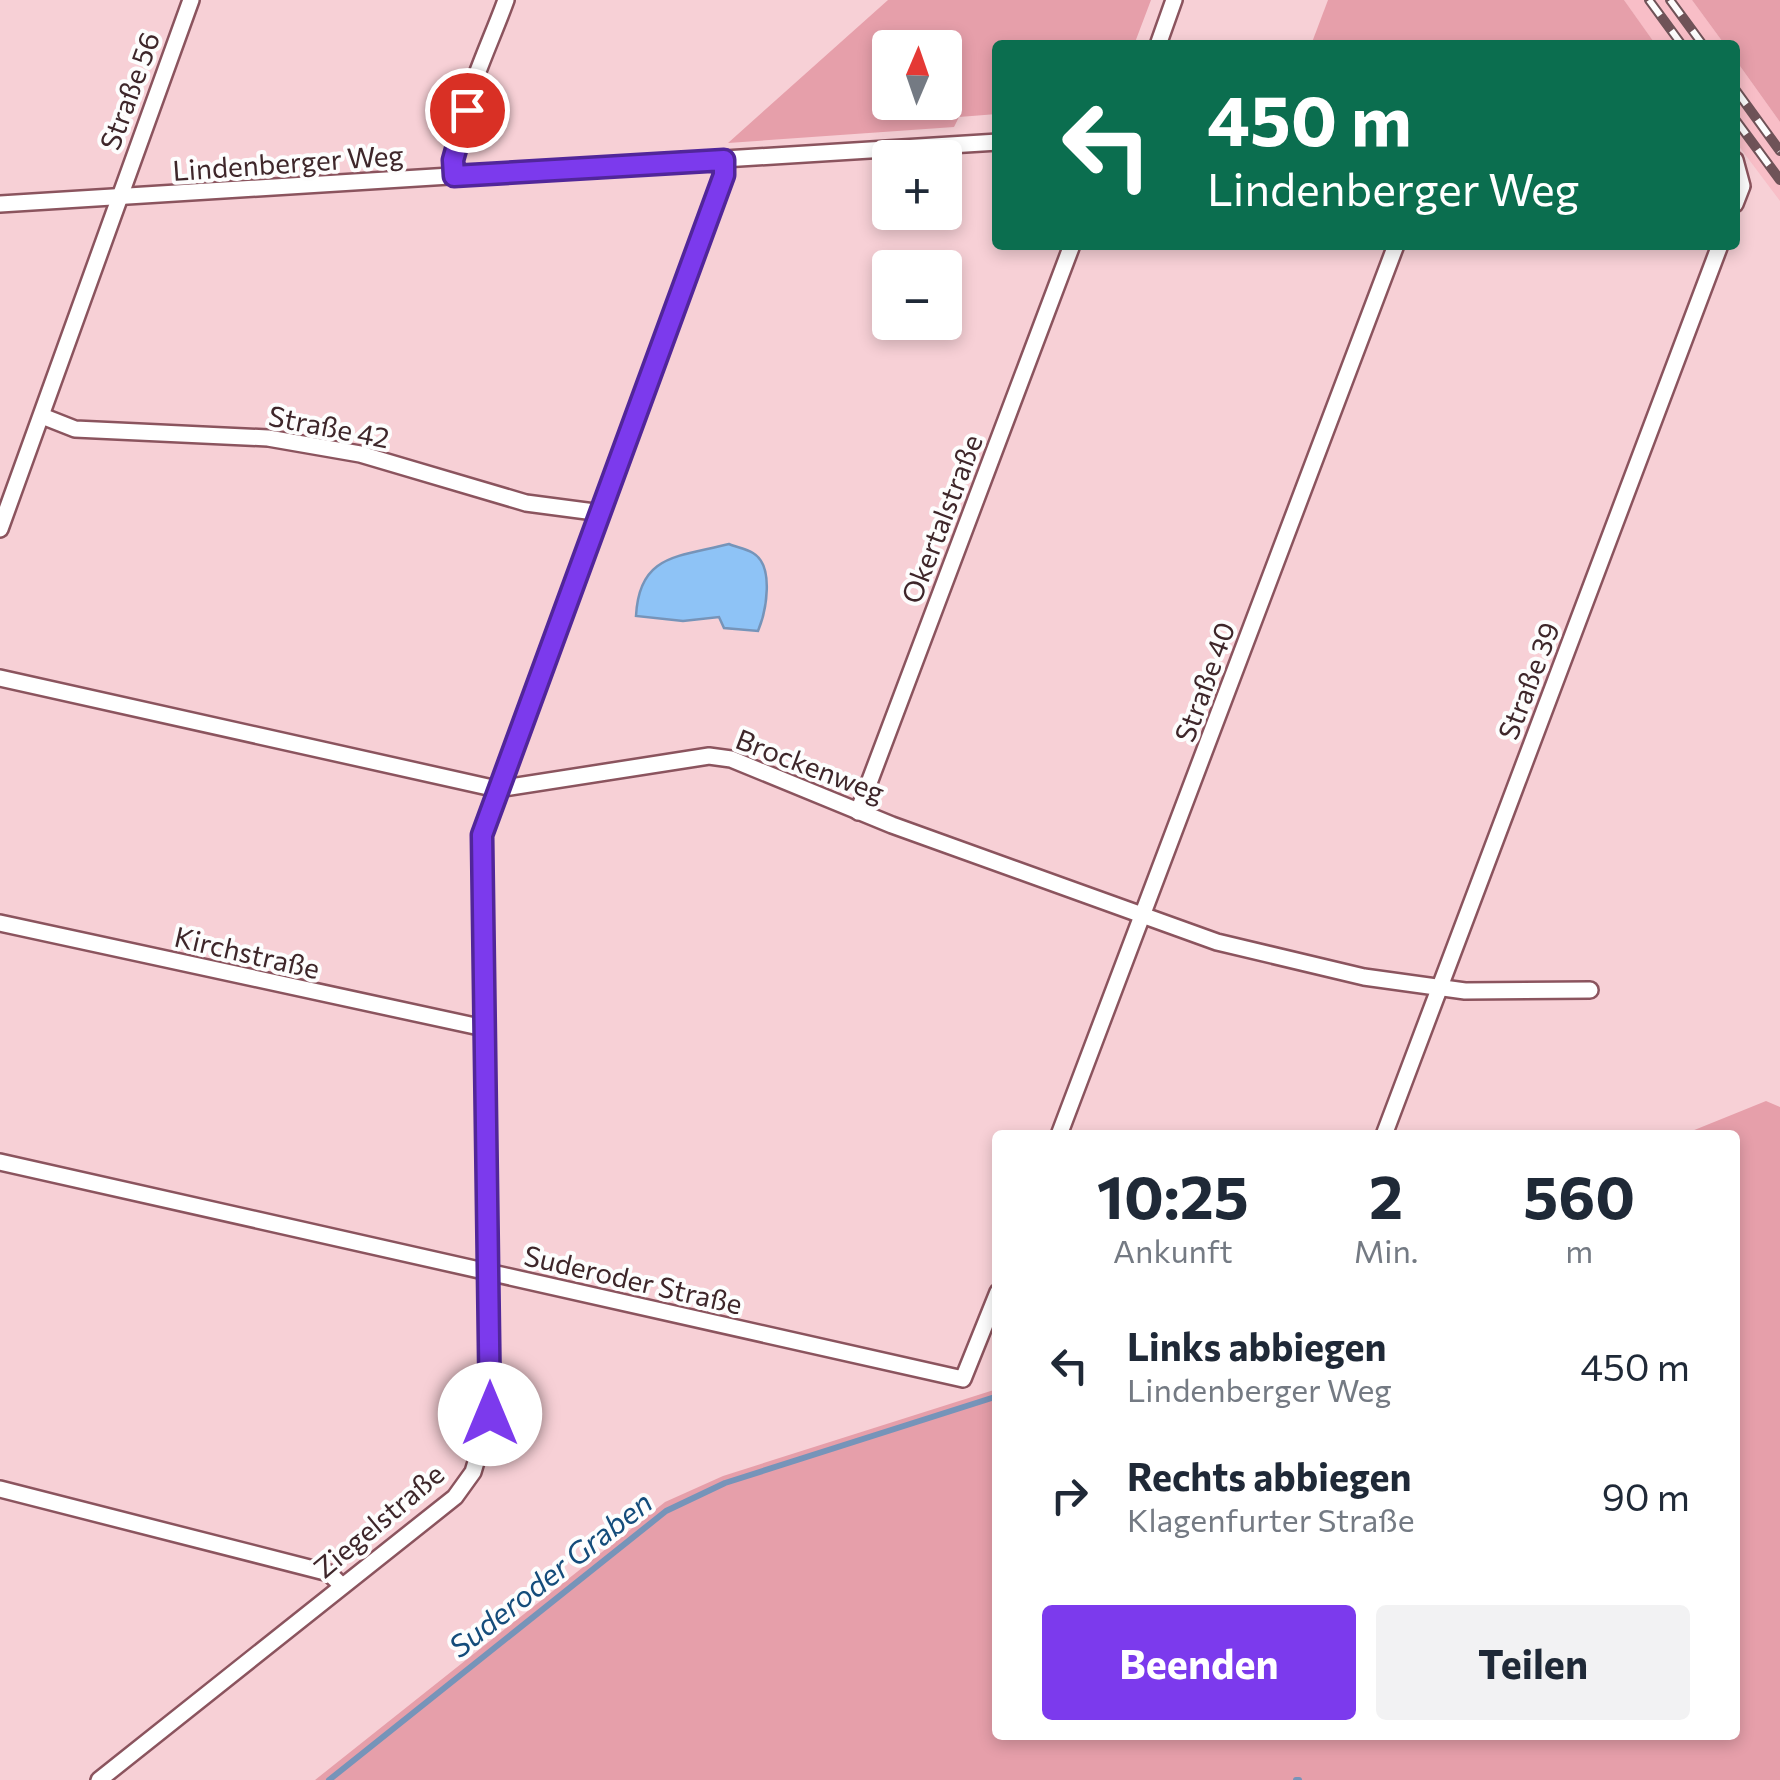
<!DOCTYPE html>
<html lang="de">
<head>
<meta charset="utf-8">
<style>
  body { margin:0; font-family:Commissioner,sans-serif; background:#f2f2f3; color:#1f2937; height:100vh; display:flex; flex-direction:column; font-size:38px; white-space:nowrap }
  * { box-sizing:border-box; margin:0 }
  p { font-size:32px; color:#747a83 }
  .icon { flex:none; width:55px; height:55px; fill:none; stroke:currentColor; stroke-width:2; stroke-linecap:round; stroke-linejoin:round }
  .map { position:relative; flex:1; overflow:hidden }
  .details { position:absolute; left:992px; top:1130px; width:748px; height:610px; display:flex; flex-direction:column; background:#fff; border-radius:10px; box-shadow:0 5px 15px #0003 }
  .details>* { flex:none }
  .guide { position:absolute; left:992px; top:40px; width:748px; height:210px; border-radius:10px; box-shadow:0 5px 15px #0003; background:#0b6e4f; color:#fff; overflow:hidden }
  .needle { width:65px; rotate:2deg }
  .tools { position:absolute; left:872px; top:30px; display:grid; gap:20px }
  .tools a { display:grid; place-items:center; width:90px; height:90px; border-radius:10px; background:#fff; box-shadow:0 5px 15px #0003; font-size:50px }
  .pin { position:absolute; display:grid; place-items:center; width:85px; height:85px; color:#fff; margin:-42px; border:5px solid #fff; border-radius:50%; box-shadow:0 2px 10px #0007 }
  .me { position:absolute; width:110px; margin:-55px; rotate:0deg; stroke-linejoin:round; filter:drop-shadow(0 0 8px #0008) }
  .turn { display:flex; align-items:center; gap:35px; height:210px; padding:0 50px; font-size:45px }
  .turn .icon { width:130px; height:130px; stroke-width:2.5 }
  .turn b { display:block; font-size:70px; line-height:85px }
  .eta { display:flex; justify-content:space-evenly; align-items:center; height:170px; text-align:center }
  .eta b { font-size:60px; font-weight:700; line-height:70px }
  .action { display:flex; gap:20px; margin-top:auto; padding:20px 50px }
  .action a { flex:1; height:115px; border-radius:10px; background:#7c3aed; color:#fff; font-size:40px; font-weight:700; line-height:115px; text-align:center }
  .action a+a { background:#f2f2f3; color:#1f2937 }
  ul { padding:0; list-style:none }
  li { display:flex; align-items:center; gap:30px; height:130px; padding:0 50px }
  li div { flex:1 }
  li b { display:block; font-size:38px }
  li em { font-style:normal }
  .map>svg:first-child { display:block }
  .built { fill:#f8bec7 }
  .green { fill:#e69faa; fill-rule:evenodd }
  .water { fill:#8ec3f6; stroke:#7694b9; stroke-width:2.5 }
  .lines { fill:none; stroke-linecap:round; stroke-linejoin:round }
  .stream { stroke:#7694b9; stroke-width:6 }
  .street-casing { stroke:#8b545e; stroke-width:20 }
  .street { stroke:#fff; stroke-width:15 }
  .rail-casing { stroke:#6f5358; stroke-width:10 }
  .rail { stroke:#fdfdfd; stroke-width:6; stroke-dasharray:19; stroke-linecap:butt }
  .route-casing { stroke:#51269a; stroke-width:25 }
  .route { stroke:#7c3aed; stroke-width:18 }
  .labels { text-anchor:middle; stroke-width:8; stroke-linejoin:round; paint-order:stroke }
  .street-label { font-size:28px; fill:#3e262a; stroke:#fdfdfd }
  .water-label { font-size:30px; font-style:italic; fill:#144c7b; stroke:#fdfdfd }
</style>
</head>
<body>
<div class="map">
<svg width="1780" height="1780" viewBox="0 0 1780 1780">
  <rect width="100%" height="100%" fill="#f7d0d6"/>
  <!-- built -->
  <g class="built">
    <path d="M1624 0H1692L1725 45H1656Z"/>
    <path d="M1735 59 1780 122V201L1735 141Z"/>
  </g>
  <!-- green -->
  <g class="green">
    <path d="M888 0H1151L1134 45H998L997 114 959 117 954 127 728 143ZM890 48H945V102H890Z"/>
    <path d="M1328 0H1624L1656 45H1311Z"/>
    <path d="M1692 0H1780V122L1735 59V45H1725Z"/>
    <path d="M1766 1101 1780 1107V1780H315L665 1502 723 1476 997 1389 998 1735H1735V1135H1682Z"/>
  </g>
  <!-- water -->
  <path class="water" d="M729 544C736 547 746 549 753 553 775 566 766 612 758 631L724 628 719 617 683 621 636 616C639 554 678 557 729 544Z"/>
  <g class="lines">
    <!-- stream -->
    <g class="stream">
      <path d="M329 1780 666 1511 725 1483 998 1396"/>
      <path d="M1296 1780H1299"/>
    </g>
    <defs>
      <g id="street">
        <path d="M1158 45 1174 0"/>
        <path d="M1735 160 1742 186 1735 204"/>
        <path d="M454 177C449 127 489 48 506 0"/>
        <path d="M0 204 998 142"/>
        <path d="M42 416 75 429 268 438 360 454 526 503 602 513"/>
        <path d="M0 529 191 0"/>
        <path d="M0 678 497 789 709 756 731 759 892 825 1217 942 1364 977 1465 991 1590 990"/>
        <path d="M858 812 1072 245"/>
        <path d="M0 923 484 1028"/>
        <path d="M1059 1135 1396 245"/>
        <path d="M1384 1135 1720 245"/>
        <path d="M0 1162 963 1379 998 1292"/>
        <path d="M0 1489 329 1573 342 1586"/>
        <path d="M99 1780 455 1497 473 1472 491 1412 482 835 719 189 724 160"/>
      </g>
    </defs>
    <!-- street casing -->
    <use href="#street" class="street-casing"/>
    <!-- street -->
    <use href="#street" class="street"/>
    <defs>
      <g id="rail">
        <path d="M1649 0 1682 45"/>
        <path d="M1670 0 1703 45"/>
        <path d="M1735 89 1780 151"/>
        <path d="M1735 119 1780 180"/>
      </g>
    </defs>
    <!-- rail casing -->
    <use href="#rail" class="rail-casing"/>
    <!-- rail -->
    <use href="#rail" class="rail"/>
  </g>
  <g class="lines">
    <defs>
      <path id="route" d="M467 110 453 160 454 176 724 160V175L482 835 490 1414"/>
    </defs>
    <!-- route casing -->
    <use href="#route" class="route-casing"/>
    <!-- route -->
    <use href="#route" class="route"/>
  </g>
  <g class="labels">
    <!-- street labels -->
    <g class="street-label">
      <text transform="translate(130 91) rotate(-70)" y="10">Straße 56</text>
      <text transform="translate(288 163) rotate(-4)" y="10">Lindenberger Weg</text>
      <text transform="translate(329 427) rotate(11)" y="10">Straße 42</text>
      <text transform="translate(942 519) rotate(-69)" y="10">Okertalstraße</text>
      <text transform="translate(1529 681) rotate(-69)" y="10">Straße 39</text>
      <text transform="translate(1205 682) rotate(-70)" y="10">Straße 40</text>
      <text transform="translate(810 766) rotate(21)" y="10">Brockenweg</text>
      <text transform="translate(247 953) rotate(13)" y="10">Kirchstraße</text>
      <text transform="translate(633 1280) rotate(13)" y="10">Suderoder Straße</text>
      <text transform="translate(379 1521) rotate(-40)" y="10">Ziegelstraße</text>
    </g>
    <!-- water labels -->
    <g class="water-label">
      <text transform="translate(551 1575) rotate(-38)" y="10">Suderoder Graben</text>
    </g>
  </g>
</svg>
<div class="tools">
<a><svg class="needle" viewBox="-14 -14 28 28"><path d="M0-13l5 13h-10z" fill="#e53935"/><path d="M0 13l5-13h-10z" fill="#747a83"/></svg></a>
<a>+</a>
<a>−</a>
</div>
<div class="pin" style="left:467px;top:110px;background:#d93025"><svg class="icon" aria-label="arrive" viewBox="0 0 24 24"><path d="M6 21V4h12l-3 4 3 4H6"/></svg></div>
<svg class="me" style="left:490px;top:1414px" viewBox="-20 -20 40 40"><circle r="19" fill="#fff"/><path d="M0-13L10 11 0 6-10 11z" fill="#7c3aed"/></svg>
<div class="guide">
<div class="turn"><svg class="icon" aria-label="left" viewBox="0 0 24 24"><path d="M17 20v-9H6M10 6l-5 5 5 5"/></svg><div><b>450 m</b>Lindenberger Weg</div></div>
</div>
<section class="details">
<div class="eta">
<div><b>10:25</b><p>Ankunft</p></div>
<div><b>2</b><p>Min.</p></div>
<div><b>560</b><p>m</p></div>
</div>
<ul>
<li><svg class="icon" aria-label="left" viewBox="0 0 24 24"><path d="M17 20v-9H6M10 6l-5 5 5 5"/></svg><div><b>Links abbiegen</b><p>Lindenberger Weg</p></div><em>450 m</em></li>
<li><svg class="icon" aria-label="right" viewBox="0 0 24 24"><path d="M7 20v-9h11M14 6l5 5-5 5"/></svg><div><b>Rechts abbiegen</b><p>Klagenfurter Straße</p></div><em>90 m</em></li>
</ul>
<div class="action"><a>Beenden</a><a>Teilen</a></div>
</section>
</div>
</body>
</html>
